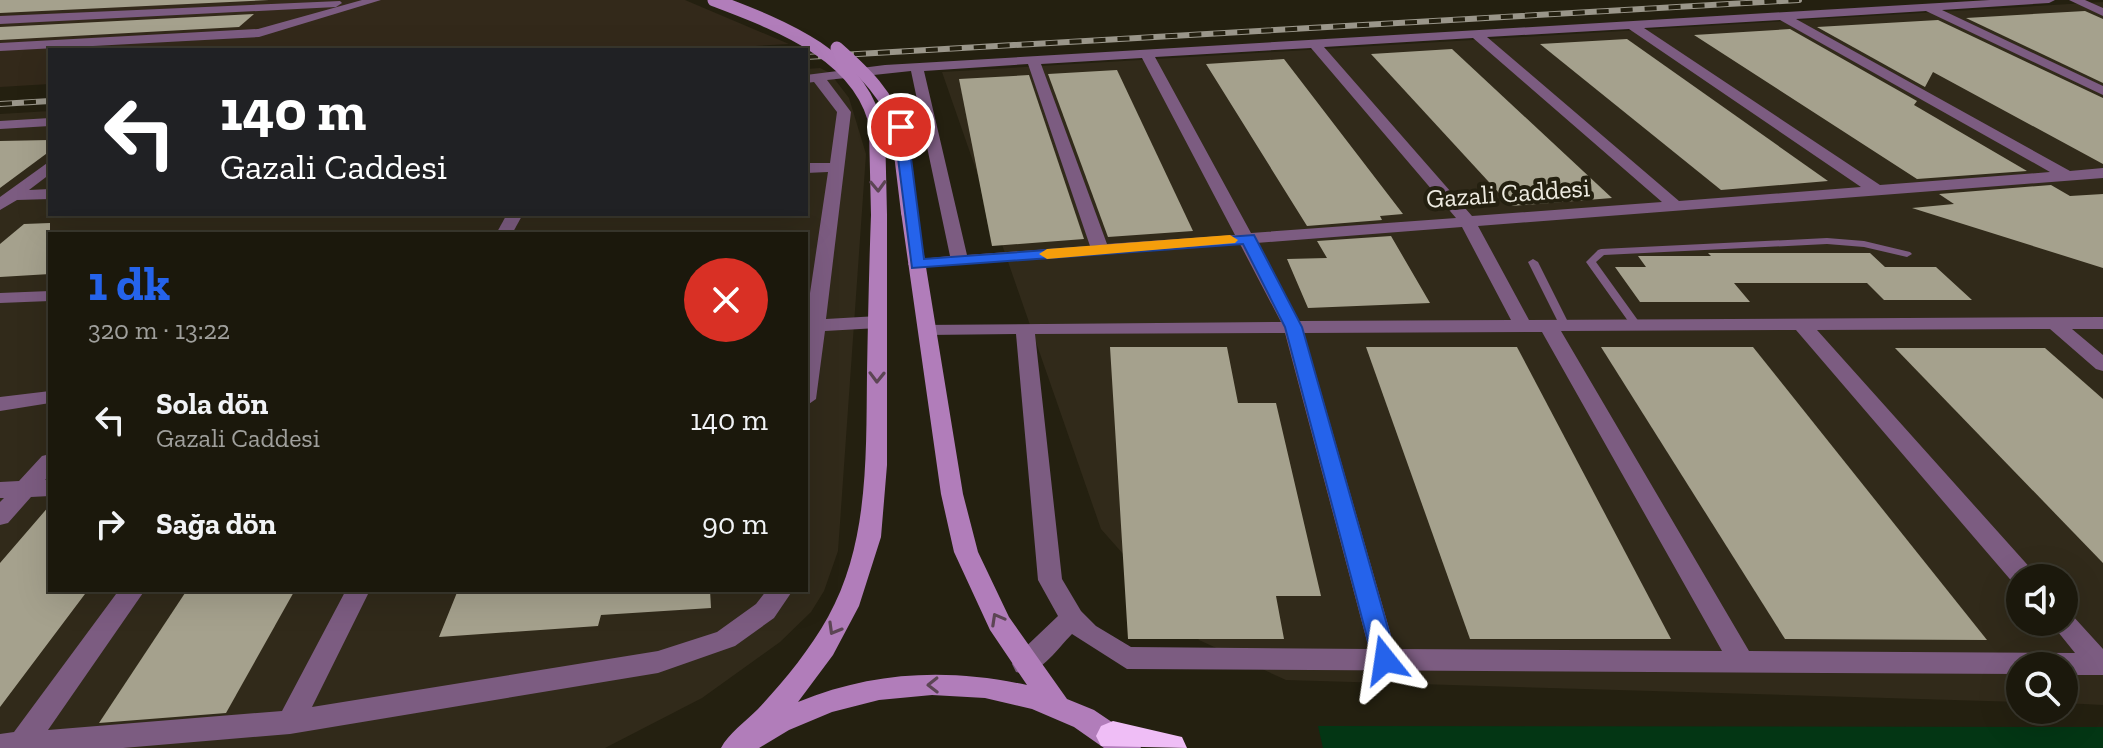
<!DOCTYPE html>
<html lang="tr">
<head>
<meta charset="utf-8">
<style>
  body { margin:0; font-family:"Zilla Slab",serif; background:#28251a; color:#f1f3f6; height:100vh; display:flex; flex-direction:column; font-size:30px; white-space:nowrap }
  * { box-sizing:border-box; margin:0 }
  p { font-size:26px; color:#a0a09d }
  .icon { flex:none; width:44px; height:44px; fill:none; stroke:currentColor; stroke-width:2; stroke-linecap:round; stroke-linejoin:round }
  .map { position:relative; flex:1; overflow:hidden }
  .drawer { position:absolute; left:48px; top:232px; width:760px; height:360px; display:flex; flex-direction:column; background:#1b180c; border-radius:0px; box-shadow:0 8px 32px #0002,0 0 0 2px #39372d }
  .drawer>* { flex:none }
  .banner { position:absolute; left:48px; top:48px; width:760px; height:168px; border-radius:0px; box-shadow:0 8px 32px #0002,0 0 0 2px #39372d; background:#202124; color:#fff; overflow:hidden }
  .buttons { position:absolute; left:2006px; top:564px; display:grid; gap:16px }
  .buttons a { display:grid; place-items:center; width:72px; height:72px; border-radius:50%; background:#1b180c; box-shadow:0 8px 32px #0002,0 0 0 2px #39372d; font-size:40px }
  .pin { position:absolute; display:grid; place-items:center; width:68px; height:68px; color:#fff; margin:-34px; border:4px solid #fff; border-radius:50%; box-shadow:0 2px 8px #0007 }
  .me { position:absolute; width:88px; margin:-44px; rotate:345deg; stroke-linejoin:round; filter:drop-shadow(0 0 6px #0008) }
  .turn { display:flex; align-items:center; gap:28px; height:168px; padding:0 40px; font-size:36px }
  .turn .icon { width:104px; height:104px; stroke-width:2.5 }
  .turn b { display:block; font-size:56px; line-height:68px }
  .round { display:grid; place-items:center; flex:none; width:84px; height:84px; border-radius:42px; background:#28251a }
  .headline { display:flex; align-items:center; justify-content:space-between; height:136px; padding:0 40px }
  h1 { font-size:48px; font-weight:700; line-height:60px; color:#2563eb }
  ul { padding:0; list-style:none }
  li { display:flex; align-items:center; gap:24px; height:104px; padding:0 40px }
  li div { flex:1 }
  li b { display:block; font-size:30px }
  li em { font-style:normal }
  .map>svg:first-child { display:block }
  .commercial { fill:#33291a }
  .industrial { fill:#312a1a; fill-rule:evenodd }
  .green { fill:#033614 }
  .building { fill:#a5a18d }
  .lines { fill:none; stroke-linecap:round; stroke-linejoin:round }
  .lane { fill:#7c5c81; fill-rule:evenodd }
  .street { fill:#7c5c81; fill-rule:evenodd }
  .secondary { fill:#b17dba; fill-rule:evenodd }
  .highway { fill:#efbef6; fill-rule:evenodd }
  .rail-casing { stroke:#9a968a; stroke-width:6 }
  .rail { stroke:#242010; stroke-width:4; stroke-dasharray:12; stroke-linecap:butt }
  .secondary-bridge-far1 { stroke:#b17dba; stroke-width:13 }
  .secondary-bridge { stroke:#b17dba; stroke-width:16 }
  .oneway { stroke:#5c4554 }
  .route { fill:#2563eb; stroke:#184099; stroke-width:2 }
  .slow { fill:#f59e0b }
  .labels { text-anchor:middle; stroke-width:8; stroke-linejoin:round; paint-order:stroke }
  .street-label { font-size:26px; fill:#eeebe1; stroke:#242010 }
</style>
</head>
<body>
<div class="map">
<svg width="2103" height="748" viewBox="0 0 2103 748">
  <rect width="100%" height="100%" fill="#242010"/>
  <!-- commercial -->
  <path class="commercial" d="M0 0H685L789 44 685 50H50V84L0 87Z"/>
  <!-- industrial -->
  <g class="industrial">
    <path d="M2103 2V705L2064 703V666H2020V702L1286 680 1199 640 1101 529 942 72ZM2020 578H2064V622H2020Z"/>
    <path d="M820 68 830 73 849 98 866 154 838 551 824 591 811 612 780 642 702 698 605 748H0V114L50 111V214H806V69ZM50 234H806V590H50Z"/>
  </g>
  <!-- green -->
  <path class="green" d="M1318 726 2103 727V748H1323Z"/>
  <!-- building -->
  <g class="building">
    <path d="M0 0H269L0 13Z"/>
    <path d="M2085 11 2103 19V83L1966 18Z"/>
    <path d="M254 14 239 27 0 40V27Z"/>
    <path d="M1938 20 2103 98V164L1933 72 1925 87 1817 27Z"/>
    <path d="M1790 29 1917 101 1914 105 2027 171 1917 179 1694 35Z"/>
    <path d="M1627 39 1828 181 1721 190 1540 44Z"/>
    <path d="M1452 49 1612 198 1511 206 1371 54Z"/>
    <path d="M1284 59 1403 214 1380 216 1382 220 1307 226 1206 64Z"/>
    <path d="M1117 70 1193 231 1108 237 1048 74Z"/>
    <path d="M1029 75 1084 239 992 246 959 79Z"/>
    <path d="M50 140V151L0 188V141Z"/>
    <path d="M2051 185 2070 196 2103 194V268L1912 208 1954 204 1939 194Z"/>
    <path d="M50 223V274L0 277V244L24 224Z"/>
    <path d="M1391 236 1430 303 1308 308 1287 259 1327 258 1317 241Z"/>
    <path d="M1708 253H1870L1885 267H1936L1972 300H1884L1867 283H1734L1750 302H1640L1615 267H1646L1638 256H1711Z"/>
    <path d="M1110 347H1227L1238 403H1276L1321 596H1276L1284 639H1128Z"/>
    <path d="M1366 347H1517L1671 639H1470Z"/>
    <path d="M1601 347H1753L1987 640 1785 639Z"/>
    <path d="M1895 348H2045L2103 399V563Z"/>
    <path d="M50 505V590H88L0 707V563Z"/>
    <path d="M187 590H295L226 713 99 723Z"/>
    <path d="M458 590H710L711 608 601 615 598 626 439 637Z"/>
  </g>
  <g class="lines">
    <!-- lane -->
    <g class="lane">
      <path d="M1827 238 1864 241 1910 252 1912 254 1907 257 1864 247 1827 244 1604 255 1596 262 1642 326 1637 329 1633 328 1586 262 1598 250 1601 249Z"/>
      <path d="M1533 259 1538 262 1570 326 1569 328 1565 329 1560 326 1528 262Z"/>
    </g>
    <!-- street -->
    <g class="street">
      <path d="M362 0H381L259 37 0 51V43L258 29Z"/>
      <path d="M1990 0H2055L2049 3 1942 10 2103 86V95L1926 11 1796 19 2070 171 2103 168V178L1478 226 1529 320 2103 317V329H2072L2103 355V371L2096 369 2050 329 1817 330 2033 571 2036 578H2020V586L2015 585 1796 330 1561 331 1749 651 2075 653 2050 622H2064V612L2072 615 2103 649V675H2064V666H2020V674L1127 669 1072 634C1057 649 1038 679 1016 672L1012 664 1016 656 1058 616 1038 580 1016 334 927 335 918 329 920 325 1281 322 1240 244 911 268 908 264 911 260 950 256 911 71 827 80 851 112 826 319 878 316 887 322 878 328 825 331 816 399 806 406V320L828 172 806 173V163H830L837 112 814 82 806 83V75L885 65ZM1780 20 2050 172 1880 185 1644 28ZM1629 29 1861 187 1679 201 1487 37ZM1473 38 1662 202 1472 216 1324 47ZM1311 48 1456 218 1251 233 1155 57ZM1142 58 1235 235 1107 244 1041 64ZM1028 64 1090 246 967 255 924 71ZM1462 227 1511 320 1299 321 1256 243ZM1542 332 1722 651 1395 649 1304 333ZM1285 333 1369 649 1131 647 1096 626 1081 611 1062 579 1035 334Z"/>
      <path d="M2069 0H2085L2103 8V16Z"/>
      <path d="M340 1 342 3 336 7 0 24V16Z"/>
      <path d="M50 118V126L0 129V121Z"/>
      <path d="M50 161V174L29 190 50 189V199L17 200 0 210V197Z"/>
      <path d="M507 214H523L512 234H496Z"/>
      <path d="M50 291V301L0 303V293Z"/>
      <path d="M50 391V403L0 411V397Z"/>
      <path d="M50 454V475L45 480H50V496L31 497 8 523 0 525V502L4 498H0V482L19 481 42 456Z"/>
      <path d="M119 590H145L48 730 282 711 346 590H370L312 707 658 651 717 632 756 604 767 590H793L774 618 735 646 658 673 290 734 123 748H0V734L14 732Z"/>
    </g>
    <!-- secondary -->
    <path class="secondary" d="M909 207 917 212 963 494 978 552 1009 617 1067 699 1094 710 1137 739 1141 748H1104L1074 727 1032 709 985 698 932 695 879 700 832 712 789 730 759 748H721C728 734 746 721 758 709 784 681 809 651 828 617 869 543 866 456 867 373 868 321 869 268 871 215L879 210 887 215V465L881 537 859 606 833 655 798 702C873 671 949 668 1027 685L990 630 954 552 941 494 901 212Z"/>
    <!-- highway -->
    <path class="highway" d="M1113 721 1182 737 1187 748 1101 746 1096 736 1101 726Z"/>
    <defs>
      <g id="rail">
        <path d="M806 57 1799 0"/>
        <path d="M0 104 50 101"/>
      </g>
    </defs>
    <!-- rail casing -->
    <use href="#rail" class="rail-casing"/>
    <!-- rail -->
    <use href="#rail" class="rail"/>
    <!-- secondary-bridge-far1 -->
    <g class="secondary-bridge-far1">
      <path d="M714 0C777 24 864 55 877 131"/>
      <path d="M837 48C864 72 889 95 899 131"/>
    </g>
    <!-- secondary-bridge -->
    <g class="secondary-bridge">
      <path d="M877 129 879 215"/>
      <path d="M899 129 909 212"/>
    </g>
  </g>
  <!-- one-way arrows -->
  <defs><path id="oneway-chevron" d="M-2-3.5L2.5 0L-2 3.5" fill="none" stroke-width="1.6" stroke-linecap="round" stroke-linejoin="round" transform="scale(2)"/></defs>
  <g class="oneway">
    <use href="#oneway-chevron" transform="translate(878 186) rotate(88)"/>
    <use href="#oneway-chevron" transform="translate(877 377) rotate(91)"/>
    <use href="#oneway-chevron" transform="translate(997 619) rotate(-119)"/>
    <use href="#oneway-chevron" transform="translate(834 629) rotate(120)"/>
    <use href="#oneway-chevron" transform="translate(933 685) rotate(179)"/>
  </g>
  <!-- route -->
  <path class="route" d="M901 123 907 127 924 259 1254 235 1302 327 1397 660 1393 667 1385 670 1376 667 1373 660 1285 327 1243 244 912 268 894 127Z"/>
  <!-- slow -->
  <path class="slow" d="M1230 235 1238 240 1235 243 1047 259 1039 254 1047 249Z"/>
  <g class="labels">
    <!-- street labels -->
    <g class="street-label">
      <text transform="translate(1508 193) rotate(-4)" y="9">Gazali Caddesi</text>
    </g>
  </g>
</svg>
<div class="buttons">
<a><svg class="icon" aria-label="sound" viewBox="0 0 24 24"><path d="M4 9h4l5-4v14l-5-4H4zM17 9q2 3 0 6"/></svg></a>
<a><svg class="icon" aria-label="search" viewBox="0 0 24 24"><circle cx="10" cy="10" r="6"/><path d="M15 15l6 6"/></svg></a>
</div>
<div class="pin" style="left:901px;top:127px;background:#d93025"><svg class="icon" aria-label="arrive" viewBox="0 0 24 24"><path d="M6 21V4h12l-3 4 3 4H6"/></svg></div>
<svg class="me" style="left:1385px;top:660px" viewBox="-20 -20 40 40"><path d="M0-17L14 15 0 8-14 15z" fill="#2563eb" stroke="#fff" stroke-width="4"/></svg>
<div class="banner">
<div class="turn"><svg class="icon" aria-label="left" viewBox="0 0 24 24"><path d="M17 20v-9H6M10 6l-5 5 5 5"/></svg><div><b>140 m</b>Gazali Caddesi</div></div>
</div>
<section class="drawer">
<div class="headline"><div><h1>1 dk</h1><p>320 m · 13:22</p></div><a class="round" style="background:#d93025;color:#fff"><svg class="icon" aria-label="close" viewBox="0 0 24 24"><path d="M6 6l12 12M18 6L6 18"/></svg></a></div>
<ul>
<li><svg class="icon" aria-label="left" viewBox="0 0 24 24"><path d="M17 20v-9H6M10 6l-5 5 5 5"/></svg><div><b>Sola dön</b><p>Gazali Caddesi</p></div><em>140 m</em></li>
<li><svg class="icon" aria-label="right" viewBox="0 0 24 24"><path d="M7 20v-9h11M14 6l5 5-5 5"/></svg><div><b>Sağa dön</b></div><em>90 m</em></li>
</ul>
</section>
</div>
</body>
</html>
